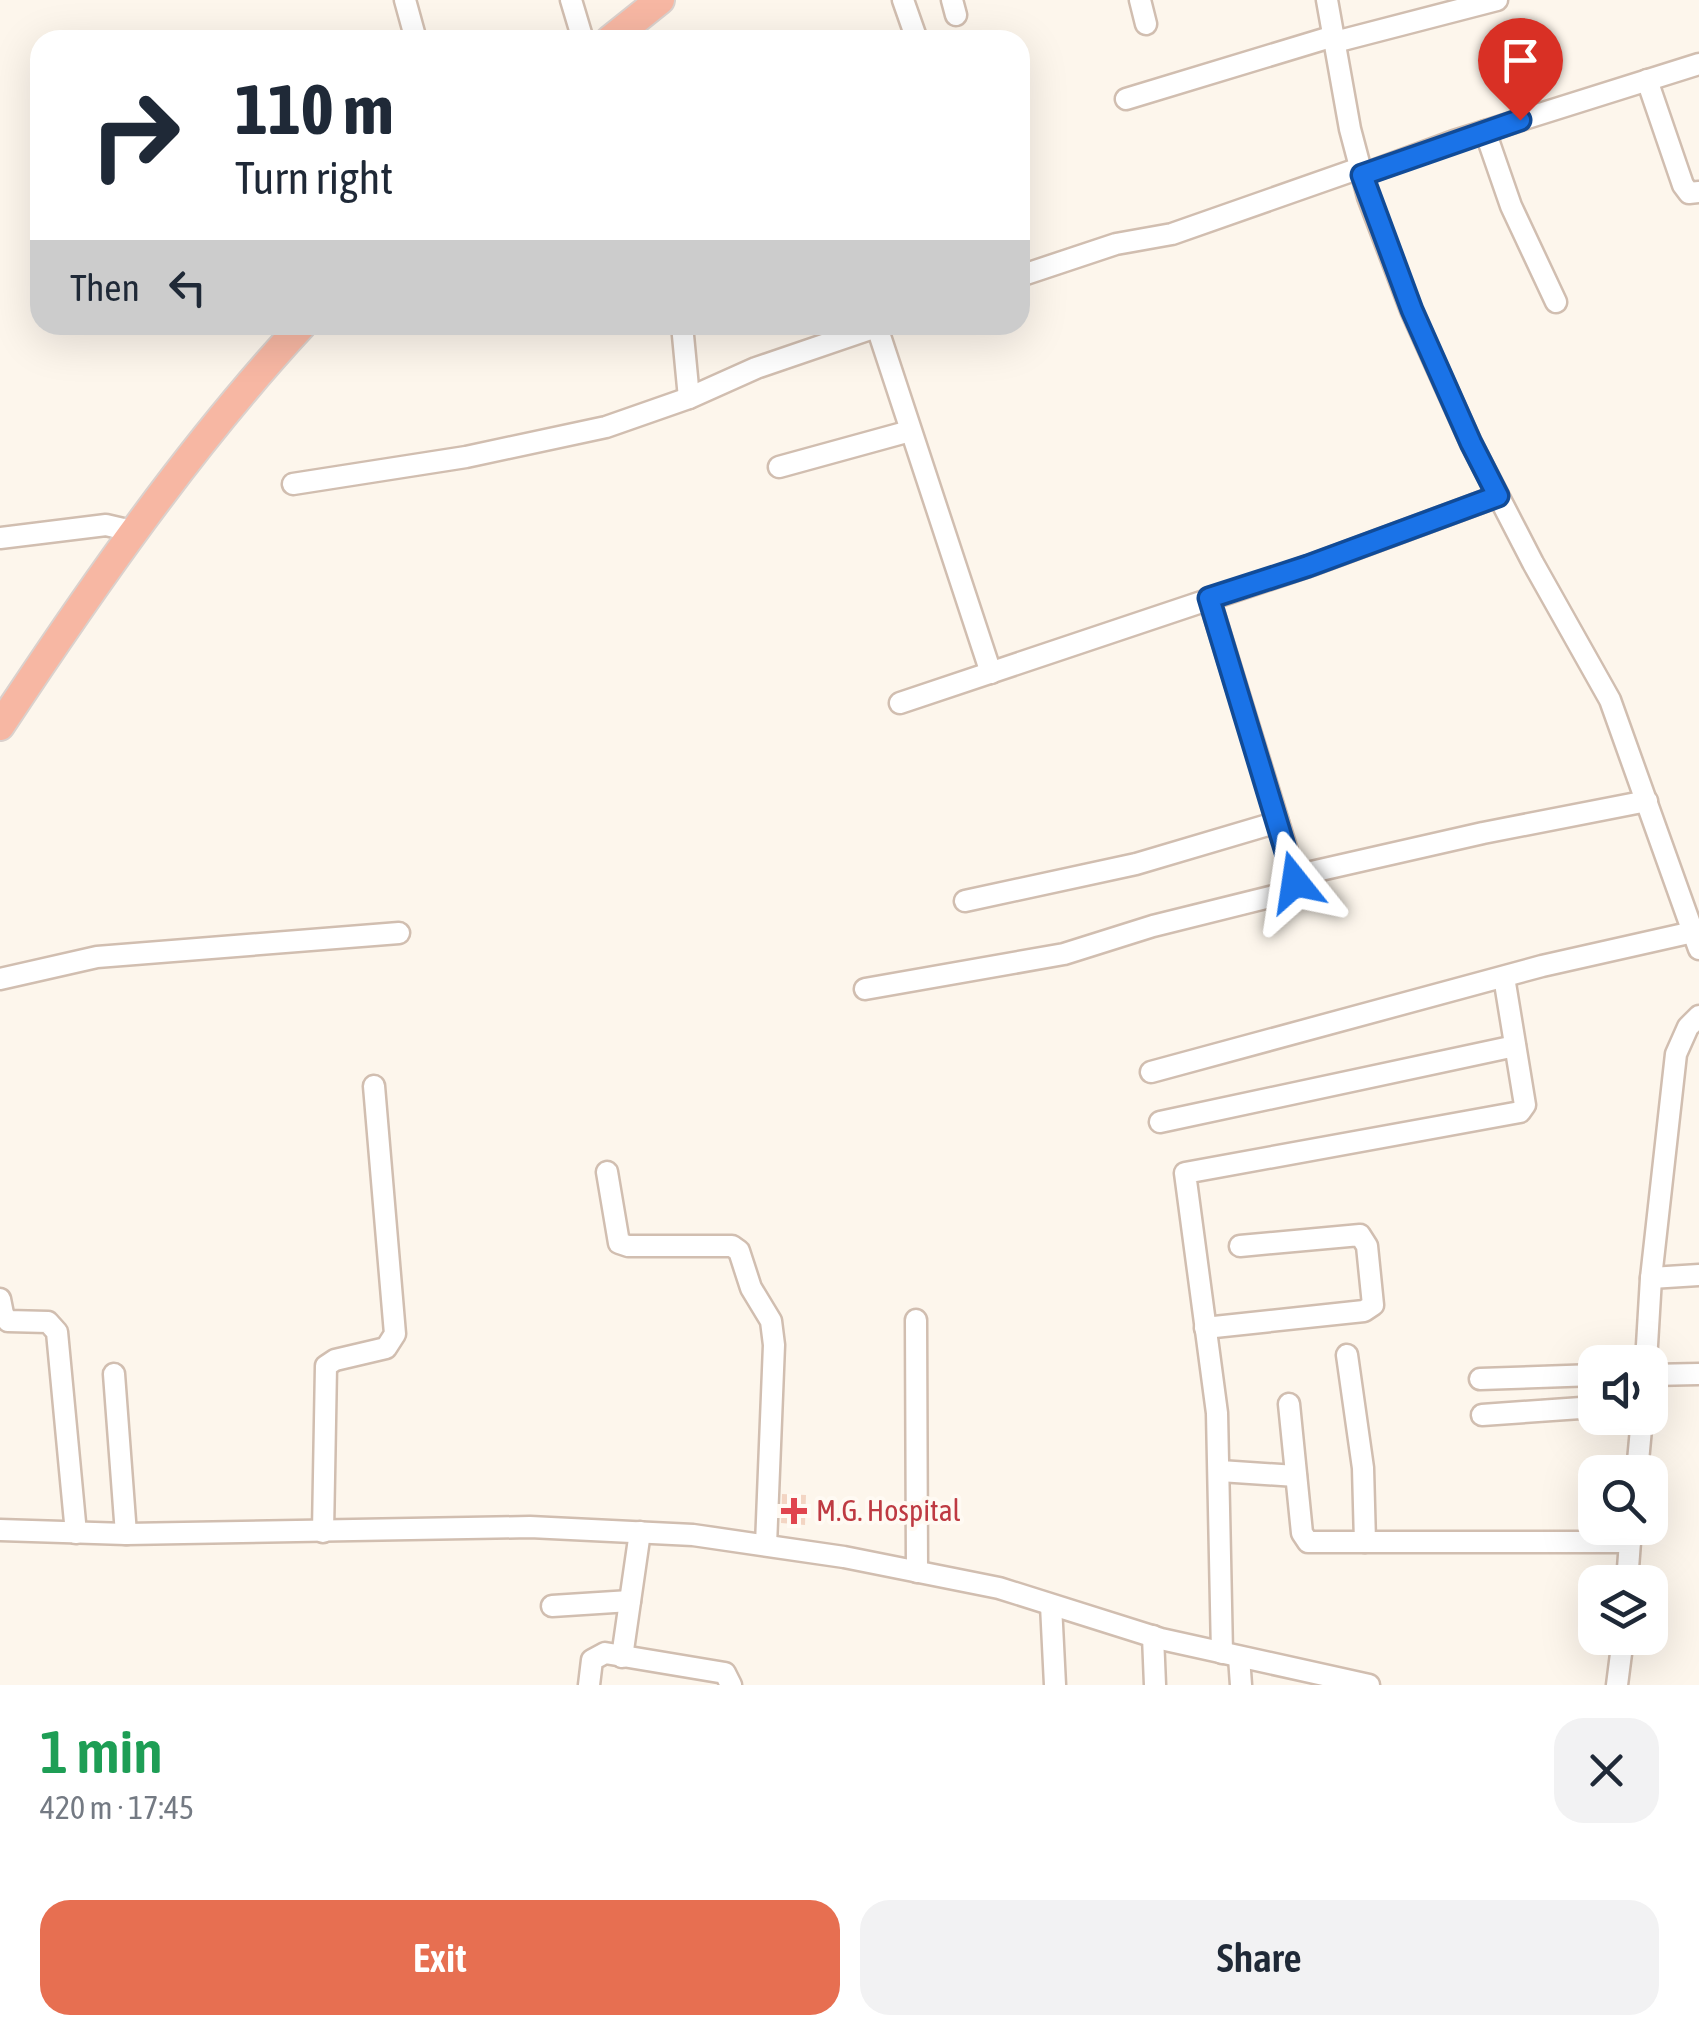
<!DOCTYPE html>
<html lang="en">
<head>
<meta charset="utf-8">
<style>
  body { margin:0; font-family:"Asap Condensed",sans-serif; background:#f2f2f3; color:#1f2937; height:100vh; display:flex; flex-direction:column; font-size:38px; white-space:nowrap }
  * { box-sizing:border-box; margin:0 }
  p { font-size:32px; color:#747a83 }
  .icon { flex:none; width:55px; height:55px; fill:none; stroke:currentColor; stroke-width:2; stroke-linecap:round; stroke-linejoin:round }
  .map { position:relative; height:1685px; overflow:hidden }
  .sheet { display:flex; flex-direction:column; background:#fff; flex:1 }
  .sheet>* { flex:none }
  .banner { position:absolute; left:30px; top:30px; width:1000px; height:305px; border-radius:30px; box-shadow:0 10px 40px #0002; background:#fff; color:#1f2937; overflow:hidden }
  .fabs { position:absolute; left:1578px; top:1345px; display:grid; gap:20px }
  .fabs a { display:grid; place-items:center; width:90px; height:90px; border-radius:20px; background:#fff; box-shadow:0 10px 40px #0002; font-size:50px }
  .pin { position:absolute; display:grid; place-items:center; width:85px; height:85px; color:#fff; margin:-102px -42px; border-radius:50% 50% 50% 0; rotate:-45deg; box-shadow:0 0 10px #0007 }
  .pin .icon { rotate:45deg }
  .me { position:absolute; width:110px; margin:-55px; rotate:345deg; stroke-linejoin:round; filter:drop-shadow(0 0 8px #0008) }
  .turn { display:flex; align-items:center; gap:35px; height:210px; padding:0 40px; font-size:45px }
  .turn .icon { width:130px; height:130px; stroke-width:2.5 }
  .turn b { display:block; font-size:70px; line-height:85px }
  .then { display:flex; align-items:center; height:95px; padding:0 40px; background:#0003; gap:20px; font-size:38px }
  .round { display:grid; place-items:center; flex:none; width:105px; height:105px; border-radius:30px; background:#f2f2f3 }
  .head { display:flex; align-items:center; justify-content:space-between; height:170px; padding:0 40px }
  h1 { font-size:60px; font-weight:600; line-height:75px; color:#1e9e55 }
  .primary-button { display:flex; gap:20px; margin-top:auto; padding:20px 40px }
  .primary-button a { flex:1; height:115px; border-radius:30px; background:#e76f51; color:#fff; font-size:40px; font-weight:600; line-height:115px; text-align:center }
  .primary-button a+a { background:#f2f2f3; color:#1f2937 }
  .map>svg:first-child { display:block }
  .building { fill:#f3d5c3 }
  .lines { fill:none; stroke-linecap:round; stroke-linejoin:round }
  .minor-casing { stroke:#d1beb0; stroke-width:25 }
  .highway-casing { stroke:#dad1cd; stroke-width:32 }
  .minor { stroke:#fff; stroke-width:20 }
  .highway { stroke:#f7b7a3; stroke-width:28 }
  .route-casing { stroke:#114b97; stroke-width:25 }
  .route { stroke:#1a73e8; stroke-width:18 }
  .health-dot { fill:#e0444e; stroke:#fffaf3; stroke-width:4 }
  .labels { text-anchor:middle; stroke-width:8; stroke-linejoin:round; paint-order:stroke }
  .health-label { font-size:30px; fill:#be3a42; stroke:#fffaf3; text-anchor:start }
</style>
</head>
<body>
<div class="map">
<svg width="1699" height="1685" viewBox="0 0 1699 1685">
  <rect width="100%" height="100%" fill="#fdf6ec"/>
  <!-- building -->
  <path class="building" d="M782 1494 806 1495 805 1525 781 1523Z"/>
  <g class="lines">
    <defs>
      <g id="minor">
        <path d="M405 0 416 40"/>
        <path d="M571 0 583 40"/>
        <path d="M903 0 917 40"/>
        <path d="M952 0 956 15"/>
        <path d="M1140 0 1146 24"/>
        <path d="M1327 0 1350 129 1368 197 1411 310 1471 443 1533 563 1610 700 1699 949"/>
        <path d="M1335 42 1497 0"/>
        <path d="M1647 80 1683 185 1689 193 1699 192"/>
        <path d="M1126 99 1334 36"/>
        <path d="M1485 131 1511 206 1556 302"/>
        <path d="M1362 175 1454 141 1699 64"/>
        <path d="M1020 276 1116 244 1172 234 1360 168"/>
        <path d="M682 325 689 398"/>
        <path d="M877 327 991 673"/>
        <path d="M779 467 910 431"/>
        <path d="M293 484 466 457 606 427 689 398 756 368 882 325"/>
        <path d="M0 538 106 525 136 532"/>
        <path d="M900 703 1309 566 1498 496"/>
        <path d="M1294 876 1483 833 1647 801"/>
        <path d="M965 901 1136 864 1278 822"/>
        <path d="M0 979 97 957 399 933"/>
        <path d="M865 989 1064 954 1153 926 1282 894 1293 887 1292 867 1209 598"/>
        <path d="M1151 1072 1542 966 1693 932"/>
        <path d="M1160 1122 1515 1046"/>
        <path d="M607 1172 619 1243 628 1246H732L739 1251 751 1288 771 1321 774 1345 766 1545"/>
        <path d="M1651 1278 1699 1275"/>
        <path d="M0 1299 3 1314 8 1321 48 1322 57 1332 76 1533"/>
        <path d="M916 1320 917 1572"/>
        <path d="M1205 1328 1364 1311 1373 1305 1367 1246 1360 1235 1240 1246"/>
        <path d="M1347 1355 1363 1468 1365 1542"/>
        <path d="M1646 1362 1651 1278 1676 1054 1688 1027 1699 1016"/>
        <path d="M114 1374 126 1534"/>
        <path d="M1650 1375 1699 1374"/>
        <path d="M1480 1379 1595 1375"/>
        <path d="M1289 1404 1302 1533 1308 1542H1630"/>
        <path d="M1482 1415 1595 1407"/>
        <path d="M1220 1471 1296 1476"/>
        <path d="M1637 1472 1642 1418"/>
        <path d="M0 1530 126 1534 530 1527 693 1535 844 1557 999 1588 1161 1639 1369 1685"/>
        <path d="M323 1532 326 1366 335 1360 386 1348 395 1334 374 1086"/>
        <path d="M1627 1582 1631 1528"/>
        <path d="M1051 1605 1055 1685"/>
        <path d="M552 1606 630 1601"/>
        <path d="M1153 1636 1155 1685"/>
        <path d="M1222 1653 1217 1413 1185 1173 1520 1112 1525 1105 1504 977"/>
        <path d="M622 1657 640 1532"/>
        <path d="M1239 1657 1241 1685"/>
        <path d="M589 1685 592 1660 605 1653 725 1673 731 1685"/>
        <path d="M1617 1685 1623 1638"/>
      </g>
      <g id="highway">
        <path d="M610 40 660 0"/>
        <path d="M0 726C92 587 189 447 302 325"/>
      </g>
    </defs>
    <!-- minor casing -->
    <use href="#minor" class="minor-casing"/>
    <!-- highway casing -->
    <use href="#highway" class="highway-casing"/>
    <!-- minor -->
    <use href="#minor" class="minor"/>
    <!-- highway -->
    <use href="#highway" class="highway"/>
  </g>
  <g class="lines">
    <defs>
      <path id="route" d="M1295 882 1209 598 1308 566 1498 496 1471 443 1412 310 1362 175 1520 120"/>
    </defs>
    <!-- route casing -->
    <use href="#route" class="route-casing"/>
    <!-- route -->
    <use href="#route" class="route"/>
  </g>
  <!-- markers -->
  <path class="health-dot" d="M789 1496h10v10h10v10h-10v10h-10v-10h-10v-10h10z"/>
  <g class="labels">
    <!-- health labels -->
    <g class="health-label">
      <text x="816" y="1521">M.G. Hospital</text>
    </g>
  </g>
</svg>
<div class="fabs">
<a><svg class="icon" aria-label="sound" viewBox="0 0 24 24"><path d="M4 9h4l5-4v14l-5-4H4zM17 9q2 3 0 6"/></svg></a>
<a><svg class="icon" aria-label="search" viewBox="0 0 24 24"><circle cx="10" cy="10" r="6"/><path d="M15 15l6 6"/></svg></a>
<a><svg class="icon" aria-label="layers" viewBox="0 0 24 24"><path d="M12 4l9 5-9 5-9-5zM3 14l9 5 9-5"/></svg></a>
</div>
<div class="pin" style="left:1520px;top:120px;background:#d93025"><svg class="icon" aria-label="arrive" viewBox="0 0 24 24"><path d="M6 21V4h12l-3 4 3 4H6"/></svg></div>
<svg class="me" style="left:1295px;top:882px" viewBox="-20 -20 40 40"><path d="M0-17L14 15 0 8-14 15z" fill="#1a73e8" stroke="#fff" stroke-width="4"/></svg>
<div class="banner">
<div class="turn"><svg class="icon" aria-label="right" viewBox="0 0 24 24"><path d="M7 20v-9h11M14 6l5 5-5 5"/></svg><div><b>110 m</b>Turn right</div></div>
<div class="then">Then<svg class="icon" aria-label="left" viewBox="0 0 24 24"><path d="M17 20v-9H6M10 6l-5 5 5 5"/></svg></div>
</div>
</div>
<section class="sheet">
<div class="head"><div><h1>1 min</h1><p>420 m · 17:45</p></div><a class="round"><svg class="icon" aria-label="close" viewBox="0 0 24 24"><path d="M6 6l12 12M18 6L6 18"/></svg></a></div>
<div class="primary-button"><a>Exit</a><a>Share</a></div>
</section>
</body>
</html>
